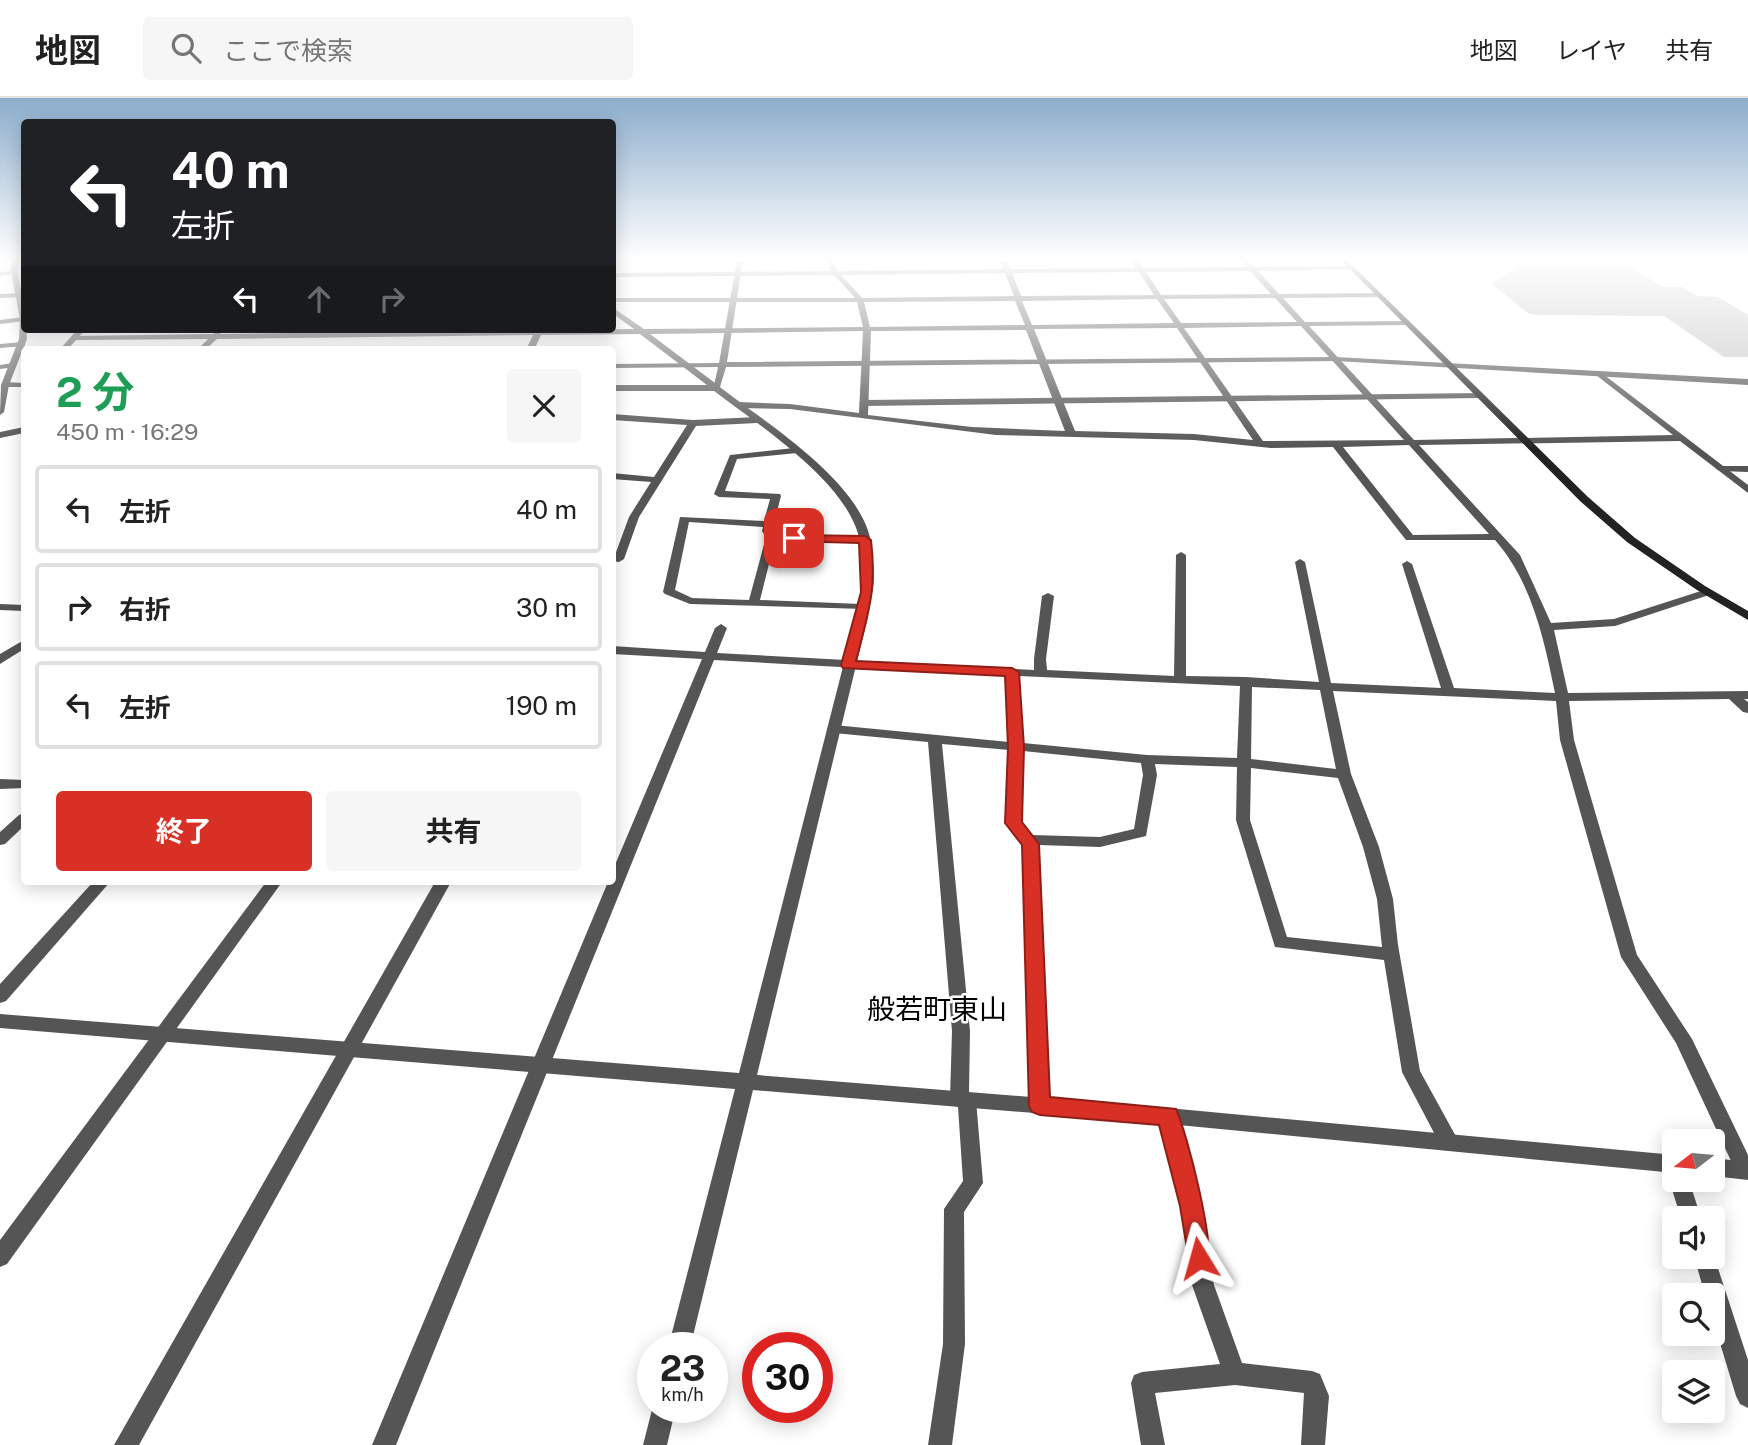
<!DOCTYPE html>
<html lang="ja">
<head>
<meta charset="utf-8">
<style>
  body { margin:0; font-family:"Public Sans","Noto Sans JP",sans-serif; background:#f6f6f6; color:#222; height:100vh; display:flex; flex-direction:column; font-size:26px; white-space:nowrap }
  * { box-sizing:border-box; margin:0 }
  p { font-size:23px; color:#767676 }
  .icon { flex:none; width:38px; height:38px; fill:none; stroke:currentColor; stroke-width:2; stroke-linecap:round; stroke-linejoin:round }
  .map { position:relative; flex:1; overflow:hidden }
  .side { position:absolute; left:21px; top:248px; width:595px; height:539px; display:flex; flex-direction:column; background:#fff; border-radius:7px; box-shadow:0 4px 18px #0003 }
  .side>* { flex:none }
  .guide { position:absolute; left:21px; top:21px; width:595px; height:214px; border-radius:7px; box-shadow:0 4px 18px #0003; background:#202124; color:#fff; overflow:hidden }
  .needle { width:46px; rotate:254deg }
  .buttons { position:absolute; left:1662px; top:1031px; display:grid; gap:14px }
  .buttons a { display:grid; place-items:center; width:63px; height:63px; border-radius:7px; background:#fff; box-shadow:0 4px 18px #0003; font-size:35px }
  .speed { position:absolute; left:637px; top:1234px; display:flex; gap:14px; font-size:35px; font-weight:700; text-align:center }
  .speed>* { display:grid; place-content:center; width:91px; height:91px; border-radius:50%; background:#fff; box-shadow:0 4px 18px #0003; line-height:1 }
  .speed small { font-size:18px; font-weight:400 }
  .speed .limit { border:10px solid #d22; background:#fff; color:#111 }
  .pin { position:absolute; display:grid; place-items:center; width:60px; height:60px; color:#fff; margin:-30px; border-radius:14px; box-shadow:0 4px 10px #0006 }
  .me { position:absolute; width:77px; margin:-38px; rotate:352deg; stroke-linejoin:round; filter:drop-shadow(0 0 5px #0008) }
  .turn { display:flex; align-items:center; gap:24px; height:147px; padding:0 35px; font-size:32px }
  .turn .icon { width:91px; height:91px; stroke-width:2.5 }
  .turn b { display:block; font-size:49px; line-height:60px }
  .lanes { display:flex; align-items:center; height:66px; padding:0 35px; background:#0003; justify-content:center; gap:35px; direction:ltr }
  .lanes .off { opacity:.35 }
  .round { display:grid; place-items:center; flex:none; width:74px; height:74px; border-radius:7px; background:#f6f6f6 }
  .summary { display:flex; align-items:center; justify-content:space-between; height:119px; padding:0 35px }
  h1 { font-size:42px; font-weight:700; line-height:52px; color:#1e9e55 }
  .cta { display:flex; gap:14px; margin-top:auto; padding:14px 35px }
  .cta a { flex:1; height:80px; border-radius:7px; background:#d93025; color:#fff; font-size:28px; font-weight:700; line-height:80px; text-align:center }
  .cta a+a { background:#f6f6f6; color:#222 }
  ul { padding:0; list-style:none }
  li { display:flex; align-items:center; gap:21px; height:88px; margin:0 14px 10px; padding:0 21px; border:4px solid #e0e0e0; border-radius:7px }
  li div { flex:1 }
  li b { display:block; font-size:26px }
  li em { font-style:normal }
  header { display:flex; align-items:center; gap:42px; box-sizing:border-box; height:98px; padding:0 35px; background:#fff; border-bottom:2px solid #e0e0e0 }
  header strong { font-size:33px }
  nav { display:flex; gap:38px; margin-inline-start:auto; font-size:24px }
  .search { width:490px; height:63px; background:#f6f6f6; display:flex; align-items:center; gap:18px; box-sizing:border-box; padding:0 24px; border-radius:7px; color:#767676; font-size:26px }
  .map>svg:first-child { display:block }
  .building { fill:#c4c4c4 }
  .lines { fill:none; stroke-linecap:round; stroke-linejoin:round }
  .minor { fill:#555; fill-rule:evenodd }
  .tertiary { fill:#555; fill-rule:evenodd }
  .secondary { fill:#222; fill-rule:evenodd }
  .route { fill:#d93025; stroke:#8d1f18; stroke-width:2 }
  .labels { text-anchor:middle; stroke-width:5; stroke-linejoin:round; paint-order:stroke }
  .near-quarter-label { font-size:28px; fill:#000; stroke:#fff }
</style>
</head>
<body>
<header>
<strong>地図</strong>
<div class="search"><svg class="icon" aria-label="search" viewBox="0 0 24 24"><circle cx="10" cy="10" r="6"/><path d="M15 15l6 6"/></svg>ここで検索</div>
<nav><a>地図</a><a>レイヤ</a><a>共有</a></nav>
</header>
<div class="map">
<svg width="1748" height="1347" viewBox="0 0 1748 1347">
  <rect width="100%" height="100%" fill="#fff"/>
  <!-- building -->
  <path class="building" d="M1527 162H1621L1662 189H1682L1697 198 1718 199 1748 217V259H1724L1664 218 1534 217 1528 215 1492 186Z"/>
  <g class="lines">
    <!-- minor -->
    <g class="minor">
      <path d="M826 162H832L838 173 1003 171 1000 162H1006L1010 171 1136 170 1131 162H1137L1143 170 1247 169 1241 162H1247L1254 169 1351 168 1353 171 1258 173 1279 196 1378 195 1382 197 1378 199 1283 200 1305 224 1409 223 1410 225 1406 227 1309 228 1414 342 1673 337 1596 277 1595 275 1599 273 1748 387V395L1680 343 1419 347 1520 457 1551 525 1614 521 1704 492 1708 491 1714 494 1712 496 1615 528 1554 532 1568 595 1748 593V601H1744L1748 604V615L1743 614 1729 601 1569 603 1574 642 1637 857 1692 941 1748 1057V1080L1738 1078 1676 945 1621 859 1560 642 1556 603 1333 593 1351 676 1379 749 1393 801 1398 847 1420 973 1459 1044 1456 1050 1449 1053 1442 1050 1402 974 1384 862 1275 849 1236 722 1237 669 1155 666 1157 677 1146 738 1100 749 1039 747 1049 1008 1047 1014 1040 1016 1033 1014 1031 1008 1024 747 1006 725 1009 652 942 646 970 933 969 994 974 996 976 1002 983 1085 964 1114 965 1246 952 1347H928L943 1246 944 1111 963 1083 958 1009 952 1007 950 1001 952 933 928 644 834 635 827 631 834 627 1009 644 1006 578 714 562 396 1347H372L608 784H612V774L702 561 612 556V548L705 554 715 530 721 526 727 530 717 555 1034 572V561L1042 498 1048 495 1054 498 1046 561 1047 572 1174 578 1176 457 1181 454 1186 457V578L1246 579 1319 584 1295 464 1300 461 1305 464 1331 585 1441 590 1402 466 1407 463 1412 466 1454 590 1555 595C1544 541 1532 484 1495 442H1406L1333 349 1271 350 1194 342 996 337 790 311 739 310 735 307 739 304 790 306 859 315 863 233 650 236 719 288V292L716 293H612V287H707L640 236 541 237 534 252H526L533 237 217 241 205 252H197L208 241 74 242 70 240 74 238 213 236 218 233 221 236 634 231 612 215V209L644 231 863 229 857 204H612V200H855L834 177 618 179 612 183V177L616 175 831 173ZM1250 173 1271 196 1161 197 1146 174ZM1139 174 1154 197 1021 198 1012 175ZM1005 175 1014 198 862 200 841 177ZM1275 200 1297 224 1181 225 1164 201ZM1157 201 1174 225 1032 227 1022 203ZM1015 203 1025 227 870 229 864 204ZM1301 228 1404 342 1263 343 1184 230ZM1177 230 1253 342 1194 336 1075 333 1034 231ZM1026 232 1065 333 972 329 868 317 871 233ZM1409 347 1489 436 1413 437 1343 349ZM1019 578 1240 588 1237 660 1147 657 1023 645ZM1252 589 1320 592 1336 671 1251 661ZM1023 653 1141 665 1143 677 1134 731 1100 739 1032 737 1020 724ZM1251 670 1338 680 1363 749 1377 801 1382 849 1287 839 1250 722Z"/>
      <path d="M0 174 14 173 17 175 0 178Z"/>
      <path d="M24 195V199L0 200V196Z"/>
      <path d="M24 219V223L0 226V222Z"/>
      <path d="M22 244H25V248L0 250V246Z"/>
      <path d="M12 265 16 267 15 269 0 271V267Z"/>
      <path d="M5 284 24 285V289H2L1 287Z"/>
      <path d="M612 316 693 322 757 319 761 322 757 325 696 328 639 419 624 461 619 464 612 463V457H615L629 419 651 384 612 381V375L654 379 687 327 612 322Z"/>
      <path d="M24 329V335L0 340V334Z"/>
      <path d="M794 350 799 353 797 355 737 361 725 393 780 396 781 398 772 433 774 436 865 439 870 442 865 445 775 442 760 502 861 506 865 507V511L690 506 665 496 663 494 680 419 764 423 770 401 719 399 714 396 730 357ZM689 424 763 429 762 433 766 439 749 502 692 500 675 492Z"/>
      <path d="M0 506 24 507V513L0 512Z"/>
      <path d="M24 542V551L0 566V556Z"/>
      <path d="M0 681 24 682V690L0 691Z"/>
      <path d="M24 715V728L5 746 0 747V734L19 717Z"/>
      <path d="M93 784H110L6 903 0 905V886Z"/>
      <path d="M266 784H282L7 1166 0 1169V1142Z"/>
      <path d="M435 784H451L139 1347H114Z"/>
      <path d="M1168 1010 1175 1012 1177 1018 1201 1108 1214 1187 1242 1265 1312 1273 1320 1276 1329 1298 1325 1347H1301L1304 1295 1235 1287 1155 1295 1165 1347H1141L1131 1285 1134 1277 1142 1274 1220 1266 1192 1187 1181 1108 1159 1018 1161 1012Z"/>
      <path d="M1675 1074V1082H1689L1701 1120H1681L1669 1082Z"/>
      <path d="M1713 1155 1748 1262V1310L1740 1306 1736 1298 1713 1222V1197H1705L1694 1158H1713Z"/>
    </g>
    <!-- tertiary -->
    <g class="tertiary">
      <path d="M12 162H18L17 173 24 206 27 241 9 287 4 314 0 317 1 287 19 241 20 221 11 173Z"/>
      <path d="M737 162H743L727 264 1336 259 1748 281V287L1336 263 726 269 720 289C767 326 860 383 871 444 873 459 875 477 873 492 871 502 867 508 868 518L757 977 1168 1010 1675 1057V1075L1168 1026 753 992 690 1250H668L735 991 0 930V916L739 975 856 518C855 508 859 502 861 492 864 477 862 459 860 444 850 385 758 327 713 292L718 269 612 270V266L719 265Z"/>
      <path d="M78 231H86L67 252H59Z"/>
      <path d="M1480 295 1483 296V300L863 308 859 305 863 302Z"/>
      <path d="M1717 368H1748V374L1720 373 1715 370Z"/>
      <path d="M1713 1060 1748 1064V1082L1713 1078Z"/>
      <path d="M653 1308 676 1309 667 1347H643Z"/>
    </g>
    <!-- secondary -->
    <path class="secondary" d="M1341 162H1347L1588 399 1635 440 1705 488 1748 513V522L1697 492 1627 444 1580 403Z"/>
  </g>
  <!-- sky -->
  <linearGradient id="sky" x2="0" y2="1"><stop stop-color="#8cadcc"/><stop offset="0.46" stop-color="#fff"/><stop offset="1" stop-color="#fff" stop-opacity="0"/></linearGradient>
  <rect width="1748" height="350" fill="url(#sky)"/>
  <!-- route -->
  <path class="route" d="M794 437 865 438 871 442C877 492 868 516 856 563L1012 570 1019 574 1024 649 1022 724 1039 746 1050 999 1176 1011C1187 1035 1216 1148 1207 1169L1199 1172 1190 1169 1180 1108 1159 1027 1040 1017 1032 1014 1029 1008 1022 747 1005 725 1008 649 1005 578 843 570 841 567 861 494 859 445 790 443V438Z"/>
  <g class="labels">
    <!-- near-quarter labels -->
    <g class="near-quarter-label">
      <text x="937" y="921">般若町東山</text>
    </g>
  </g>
</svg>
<div class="buttons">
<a><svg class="needle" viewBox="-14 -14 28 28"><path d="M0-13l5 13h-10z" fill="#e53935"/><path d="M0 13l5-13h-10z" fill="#767676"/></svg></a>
<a><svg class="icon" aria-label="sound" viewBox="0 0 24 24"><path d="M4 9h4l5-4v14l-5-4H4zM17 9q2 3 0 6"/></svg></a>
<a><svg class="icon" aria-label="search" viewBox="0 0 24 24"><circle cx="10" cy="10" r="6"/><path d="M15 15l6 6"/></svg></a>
<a><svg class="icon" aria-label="layers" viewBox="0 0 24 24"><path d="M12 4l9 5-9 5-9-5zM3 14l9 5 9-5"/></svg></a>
</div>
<div class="speed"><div>23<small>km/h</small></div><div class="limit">30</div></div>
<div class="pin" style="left:794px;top:440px;background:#d93025"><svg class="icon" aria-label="arrive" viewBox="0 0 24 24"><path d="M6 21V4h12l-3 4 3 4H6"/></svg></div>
<svg class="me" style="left:1199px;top:1160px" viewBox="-20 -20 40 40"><path d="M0-17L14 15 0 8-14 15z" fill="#d93025" stroke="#fff" stroke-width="4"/></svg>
<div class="guide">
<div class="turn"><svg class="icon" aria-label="left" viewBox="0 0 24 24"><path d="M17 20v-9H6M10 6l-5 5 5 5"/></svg><div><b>40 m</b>左折</div></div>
<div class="lanes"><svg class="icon" aria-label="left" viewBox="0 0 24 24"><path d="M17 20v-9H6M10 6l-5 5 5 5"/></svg><svg class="icon off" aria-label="ahead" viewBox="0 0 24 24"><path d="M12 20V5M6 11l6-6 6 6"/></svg><svg class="icon off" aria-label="right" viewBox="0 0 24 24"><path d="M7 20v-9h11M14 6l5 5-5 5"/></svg></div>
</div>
<section class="side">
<div class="summary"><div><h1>2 分</h1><p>450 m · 16:29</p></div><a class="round"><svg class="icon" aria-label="close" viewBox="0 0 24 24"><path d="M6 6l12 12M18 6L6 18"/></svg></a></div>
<ul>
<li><svg class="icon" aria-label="left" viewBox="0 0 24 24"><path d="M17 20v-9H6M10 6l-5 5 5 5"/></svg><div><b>左折</b></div><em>40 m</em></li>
<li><svg class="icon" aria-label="right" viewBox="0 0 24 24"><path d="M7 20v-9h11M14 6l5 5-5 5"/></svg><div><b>右折</b></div><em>30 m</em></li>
<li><svg class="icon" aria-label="left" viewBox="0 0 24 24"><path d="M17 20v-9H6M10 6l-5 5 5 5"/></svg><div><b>左折</b></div><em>190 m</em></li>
</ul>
<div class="cta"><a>終了</a><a>共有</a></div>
</section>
</div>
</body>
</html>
